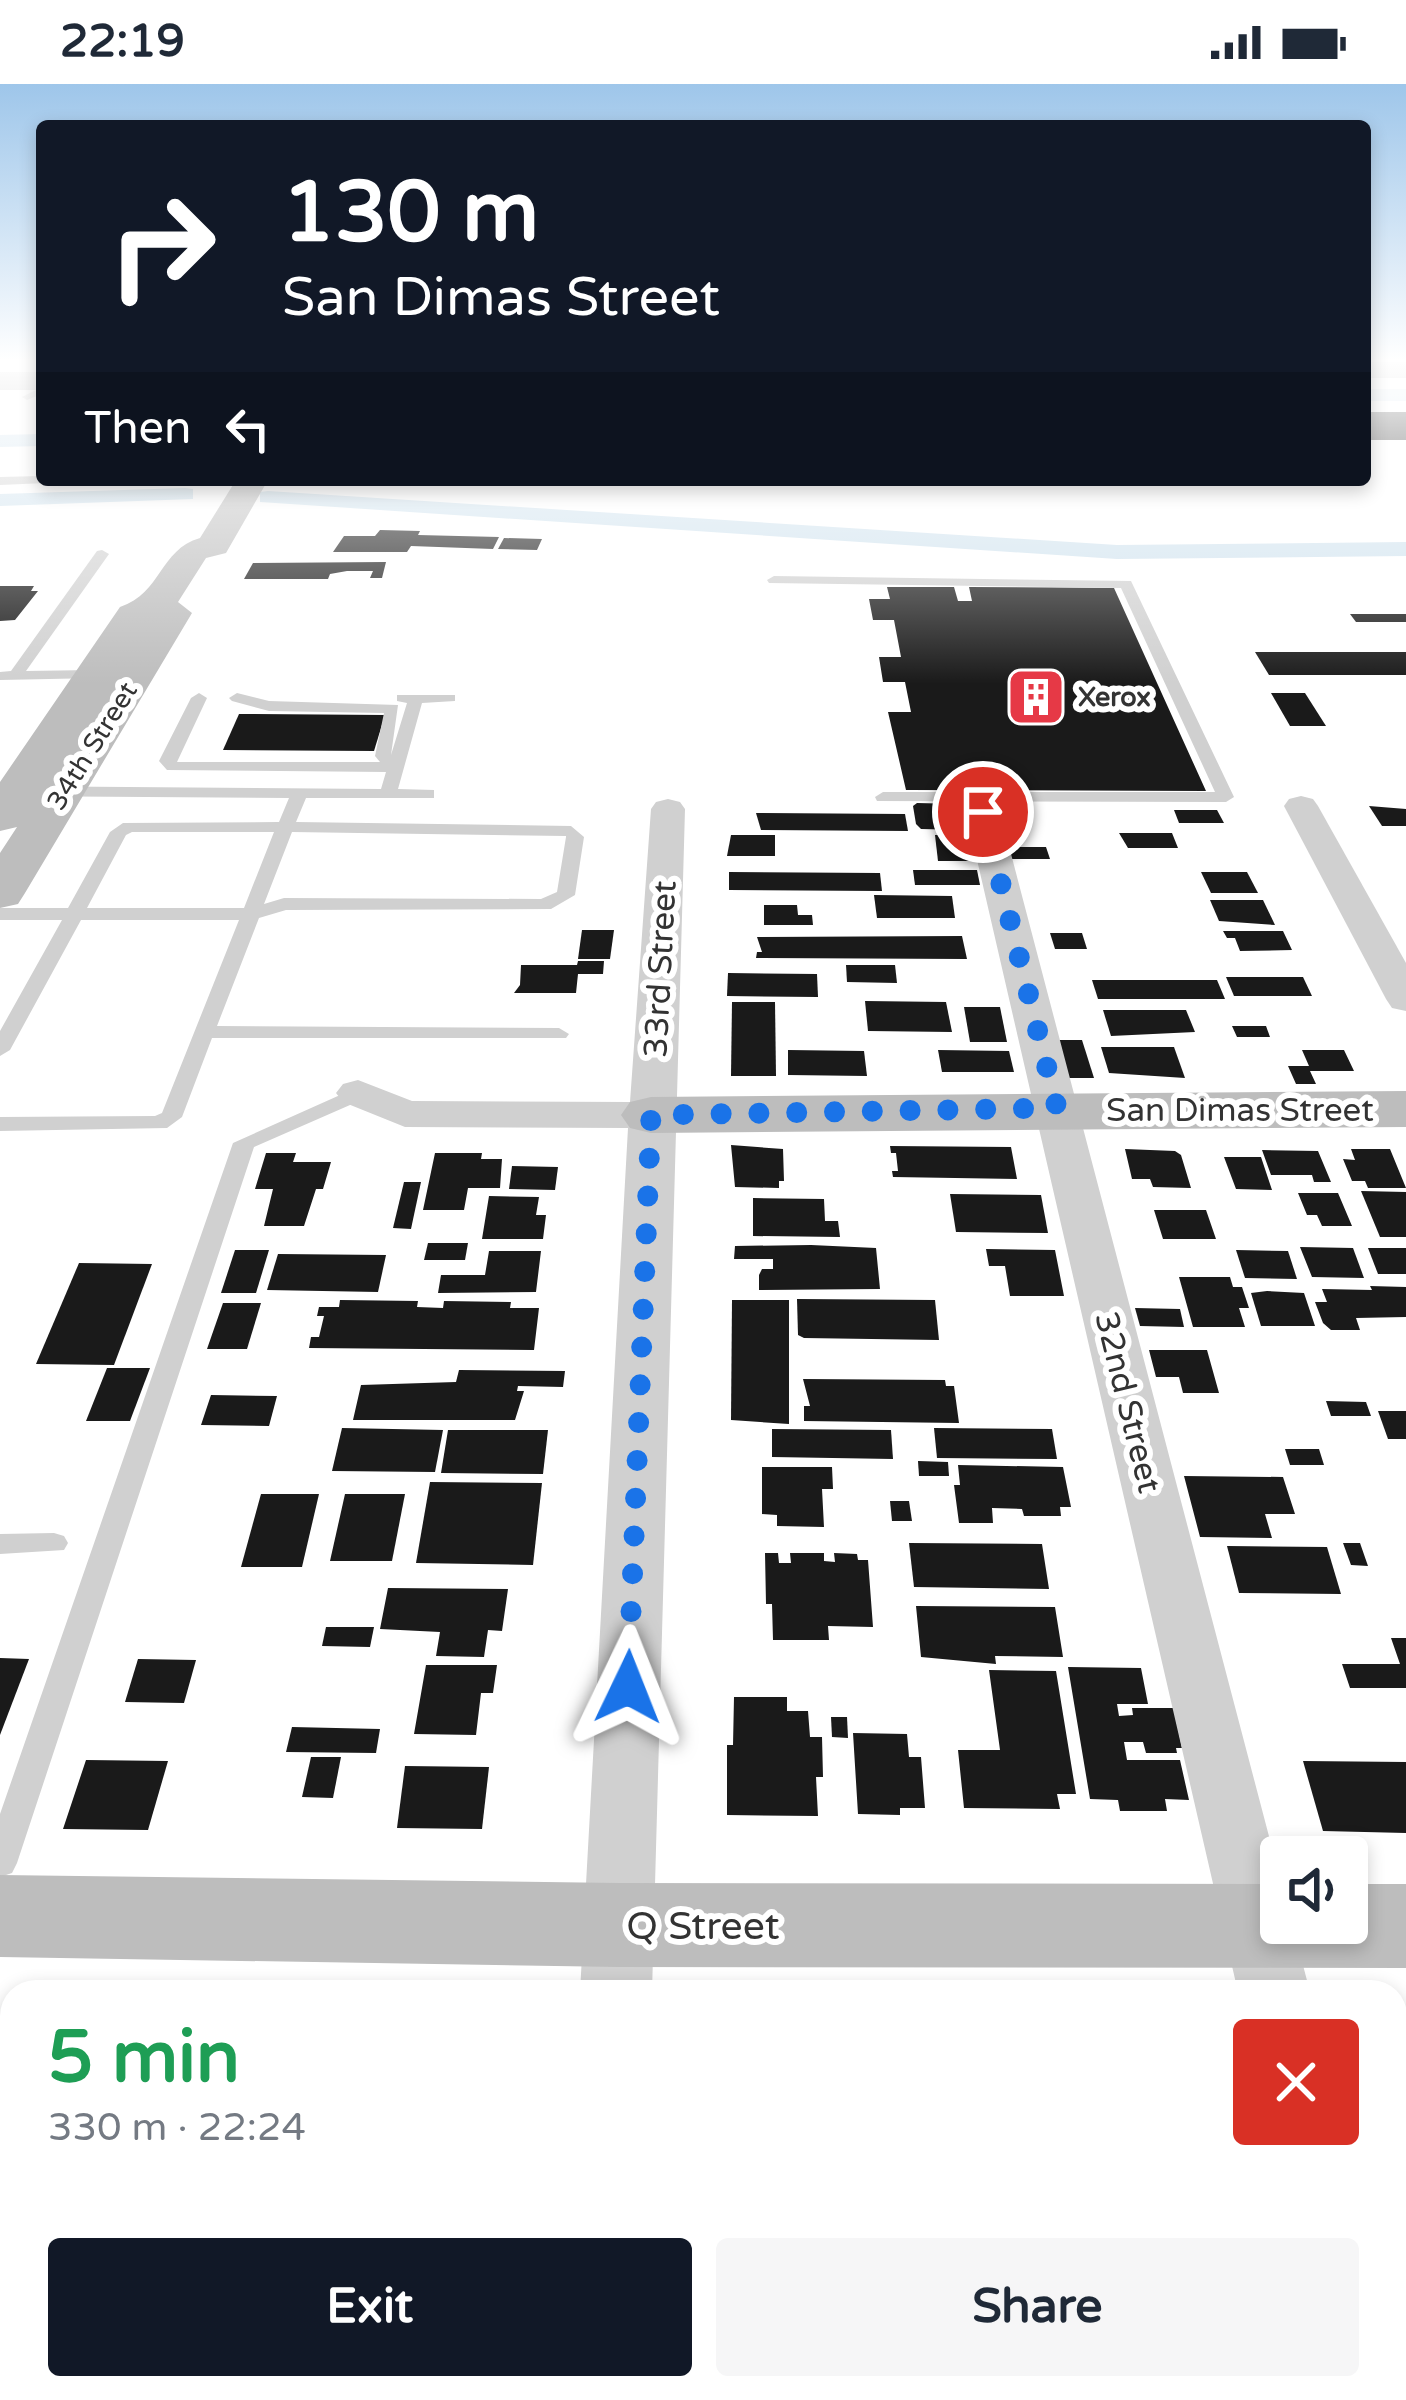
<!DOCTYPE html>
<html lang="en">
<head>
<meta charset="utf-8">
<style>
  body { margin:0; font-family:"Varela Round",sans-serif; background:#f6f6f7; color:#1f2937; height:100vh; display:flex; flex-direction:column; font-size:45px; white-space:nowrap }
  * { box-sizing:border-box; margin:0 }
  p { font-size:39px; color:#747a83 }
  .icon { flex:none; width:66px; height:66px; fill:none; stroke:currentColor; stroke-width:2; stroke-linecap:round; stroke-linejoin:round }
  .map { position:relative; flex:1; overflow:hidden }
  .details { position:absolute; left:0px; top:1896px; width:1407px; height:420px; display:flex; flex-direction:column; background:#fff; border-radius:36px 36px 0 0; box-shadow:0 6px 18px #0003 }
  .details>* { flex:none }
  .guide { position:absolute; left:36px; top:36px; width:1335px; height:366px; border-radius:12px; box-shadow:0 6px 18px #0003; background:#111827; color:#fff; overflow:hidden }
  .fabs { position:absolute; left:1260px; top:1752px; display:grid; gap:24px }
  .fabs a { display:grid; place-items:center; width:108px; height:108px; border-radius:12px; background:#fff; box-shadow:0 6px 18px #0003; font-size:60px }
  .pin { position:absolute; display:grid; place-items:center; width:102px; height:102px; color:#fff; margin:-51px; border:6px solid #fff; border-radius:50%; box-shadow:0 3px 12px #0007 }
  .me { position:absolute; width:132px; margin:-66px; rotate:2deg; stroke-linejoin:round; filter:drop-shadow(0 0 9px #0008) }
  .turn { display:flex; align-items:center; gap:42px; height:252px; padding:0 48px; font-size:54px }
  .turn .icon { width:156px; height:156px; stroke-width:2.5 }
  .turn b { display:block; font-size:84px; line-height:102px }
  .then { display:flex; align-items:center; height:114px; padding:0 48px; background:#0003; gap:24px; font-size:45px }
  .round { display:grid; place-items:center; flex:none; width:126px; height:126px; border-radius:12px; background:#f6f6f7 }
  .summary { display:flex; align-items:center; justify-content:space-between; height:204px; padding:0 48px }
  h1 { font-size:72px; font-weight:800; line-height:90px; color:#1e9e55 }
  .button { display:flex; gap:24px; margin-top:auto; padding:24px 48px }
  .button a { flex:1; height:138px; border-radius:12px; background:#111827; color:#fff; font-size:48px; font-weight:800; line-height:138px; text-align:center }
  .button a+a { background:#f6f6f7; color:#1f2937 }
  .status { display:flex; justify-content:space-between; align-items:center; height:84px; padding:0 60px; background:#fff; direction:ltr }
  .status svg { height:33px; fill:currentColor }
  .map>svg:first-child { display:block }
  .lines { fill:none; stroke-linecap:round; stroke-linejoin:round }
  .canal { fill:#cfe2ee; fill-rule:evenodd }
  .building { fill:#1a1a1a }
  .lane { fill:#d0d0d0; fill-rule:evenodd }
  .street { fill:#d0d0d0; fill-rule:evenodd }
  .secondary { fill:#bdbdbd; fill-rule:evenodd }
  .primary { fill:#ababab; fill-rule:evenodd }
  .route { stroke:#1a73e8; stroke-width:21; stroke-dasharray:0 37.8 }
  .labels { text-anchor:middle; stroke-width:12; stroke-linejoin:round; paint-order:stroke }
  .far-poi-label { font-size:27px; font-weight:bold; fill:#333; stroke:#fff; text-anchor:start }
  .far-street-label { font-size:27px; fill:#333; stroke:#fff }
  .street-label { font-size:33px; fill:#333; stroke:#fff }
  .near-street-label { font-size:39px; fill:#333; stroke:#fff }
</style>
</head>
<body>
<div class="status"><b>22:19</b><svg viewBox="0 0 49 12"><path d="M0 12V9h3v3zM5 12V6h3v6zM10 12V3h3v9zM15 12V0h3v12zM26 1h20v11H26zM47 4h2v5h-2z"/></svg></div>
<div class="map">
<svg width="1406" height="2316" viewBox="0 0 1406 2316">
  <rect width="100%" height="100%" fill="#fff"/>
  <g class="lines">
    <!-- canal -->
    <g class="canal">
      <rect x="1365" y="305" width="41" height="12"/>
      <path d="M42 350V362L0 363V351Z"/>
      <path d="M185 404 193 405V415L0 422V410Z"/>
      <path d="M268 407 1117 461 1406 458V472L1117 475 260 418V408Z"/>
    </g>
  </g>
  <!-- building -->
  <g class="building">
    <rect x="1365" y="328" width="41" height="28"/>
    <path d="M380 446 420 447 418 451 499 453 493 465 411 462 407 468H333L344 452H375Z"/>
    <path d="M504 454 542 455 537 466 498 465Z"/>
    <path d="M386 478 382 494H370L373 487H347L330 490 328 495H244L253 479Z"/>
    <path d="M0 502H34L31 507H38L15 536 0 537Z"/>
    <path d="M887 503H954L958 517H972L969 503 1114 504 1206 707 906 706 888 628H911L905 598H883L879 573H901L894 536H873L869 515H890Z"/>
    <path d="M1350 530H1406V538H1356Z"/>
    <path d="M1255 568H1406V591H1269Z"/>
    <path d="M1271 609H1305L1326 642H1290Z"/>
    <path d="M239 630 385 631 374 667 223 666Z"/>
    <path d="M917 719 959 720 965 746 921 745 916 740 913 722Z"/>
    <path d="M1369 722 1406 725V742H1382Z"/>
    <path d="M1174 726H1217L1224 739H1179Z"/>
    <path d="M756 729 905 730 908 747 761 746Z"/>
    <path d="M1119 749H1172L1178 764H1128Z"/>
    <path d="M731 751H775V772H727Z"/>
    <path d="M935 751H968L973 777H938Z"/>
    <path d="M1005 763H1046L1050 775H1008Z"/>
    <path d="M913 786H977L980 801H915Z"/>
    <path d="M729 788 880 789 882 807 729 806Z"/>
    <path d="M1201 788H1247L1258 809H1211Z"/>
    <path d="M874 811 952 812 955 834H877Z"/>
    <path d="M1210 816H1263L1275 841 1219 837Z"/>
    <path d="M764 821H797L798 831H812L813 841H764Z"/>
    <path d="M582 846H614L610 875H578Z"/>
    <path d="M1223 847H1283L1292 866 1240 867 1235 854H1227Z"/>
    <path d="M1050 849H1082L1087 865H1055Z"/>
    <path d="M962 852 967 875 756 874 757 868H762L757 853Z"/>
    <path d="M578 877H604L603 890H578L576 909H514L520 901 521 881H577Z"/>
    <path d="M846 881H895L897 899 847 898Z"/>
    <path d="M728 889 817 890 818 913 727 912Z"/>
    <path d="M1226 893H1303L1312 912H1234Z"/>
    <path d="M1092 896H1217L1225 915H1098Z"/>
    <path d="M865 917 946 918 952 948 868 947Z"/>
    <path d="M732 918H775L776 992H731Z"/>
    <path d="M964 923H1000L1007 958H970Z"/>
    <path d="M1103 926H1186L1195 948 1111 952Z"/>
    <path d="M1232 942H1266L1270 953H1237Z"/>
    <path d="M1056 956H1082L1094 994H1066Z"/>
    <path d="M1101 963H1174L1185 994 1109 989Z"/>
    <path d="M788 966 864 967 867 992 788 991Z"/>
    <path d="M938 966 1009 967 1014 988H942Z"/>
    <path d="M1302 966H1344L1354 987H1310L1316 1000H1296L1288 982H1309Z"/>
    <path d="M731 1061 783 1065 784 1097H779V1104L735 1103Z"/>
    <path d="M890 1062 1011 1063 1017 1095 893 1093 892 1087H898L896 1069H891Z"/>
    <path d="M1125 1065 1175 1067 1181 1071 1191 1104 1153 1103 1150 1095H1132Z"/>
    <path d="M1351 1065H1390L1406 1104H1368L1365 1097H1352L1343 1075 1355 1076Z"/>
    <path d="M1262 1066 1318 1067 1331 1098H1314L1312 1091H1271Z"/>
    <path d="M266 1069H296L293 1078H331L323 1105H316L304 1142H264L273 1105H255Z"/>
    <path d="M435 1069H482L481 1075H502L500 1104H468L464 1126H423Z"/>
    <path d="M1224 1073H1261L1272 1106 1236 1105Z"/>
    <path d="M512 1082 558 1083 555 1106 509 1105Z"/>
    <path d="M404 1098H421L411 1145 393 1144Z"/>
    <path d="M1361 1107 1406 1108V1153H1380Z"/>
    <path d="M1298 1109H1338L1352 1142H1322L1317 1131H1307Z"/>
    <path d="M950 1110 1041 1111 1048 1149 956 1148Z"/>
    <path d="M489 1112 539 1113 536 1131H546L543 1155H482Z"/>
    <path d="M753 1114 824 1115 825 1137H838L840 1153 753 1152Z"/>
    <path d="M1154 1126H1206L1216 1155H1163Z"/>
    <path d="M428 1159H468L465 1176H424Z"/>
    <path d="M811 1161 876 1164 880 1205 759 1206V1191L762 1185H773V1175H734L735 1162Z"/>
    <path d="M1300 1163 1353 1164 1364 1194 1312 1193Z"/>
    <path d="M1368 1164H1406V1190H1378Z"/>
    <path d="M986 1165 1055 1166 1064 1212H1010L1005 1182H989Z"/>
    <path d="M235 1166H269L256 1209H221Z"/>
    <path d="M1236 1166 1288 1167 1297 1195 1245 1194Z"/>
    <path d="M489 1167H541L536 1208 438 1209 441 1191H485Z"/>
    <path d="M278 1170 386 1171 378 1208 267 1206Z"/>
    <path d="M79 1179 152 1180 114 1281 36 1280Z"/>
    <path d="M1179 1193H1230L1233 1203H1242L1249 1224H1239L1245 1243H1193Z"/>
    <path d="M1370 1202 1406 1203V1233L1356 1234 1360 1246H1331L1323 1239 1315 1218H1327L1322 1205 1372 1206Z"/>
    <path d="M1267 1207 1304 1209 1315 1242H1261L1251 1209Z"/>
    <path d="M797 1215 935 1216 939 1256 804 1254 798 1251Z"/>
    <path d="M340 1216 418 1217 417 1223 443 1224 444 1217 511 1218 510 1224H539L534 1266 309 1264 311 1253H319L324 1232H317L319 1223H339Z"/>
    <path d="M732 1216H789V1340L731 1336Z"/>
    <path d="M223 1219H261L247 1265H207Z"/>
    <path d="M1135 1224 1180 1225 1184 1243 1140 1242Z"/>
    <path d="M1149 1266H1207L1219 1309H1183L1179 1293H1156Z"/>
    <path d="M107 1284H150L130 1337H86Z"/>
    <path d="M459 1286 565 1287 563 1303 518 1302 517 1307H524L515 1336H353L361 1301 456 1298Z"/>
    <path d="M803 1295 945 1296 946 1302H954L959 1339 804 1337V1322H810Z"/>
    <path d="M211 1311 277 1312 269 1342 201 1341Z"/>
    <path d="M1326 1317 1366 1318 1371 1332H1331Z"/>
    <path d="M1378 1327H1406V1355H1388Z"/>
    <path d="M342 1344 443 1346 435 1388 332 1387Z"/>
    <path d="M934 1344 1052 1345 1057 1375 937 1374Z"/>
    <path d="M772 1345 891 1346 893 1375 772 1373Z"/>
    <path d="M448 1346H548L543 1390 441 1389Z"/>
    <path d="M1285 1365H1319L1324 1381H1290Z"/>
    <path d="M918 1377 948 1378 949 1392H919Z"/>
    <path d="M958 1381 1063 1383 1071 1423H1060L1061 1432H1024L1022 1425 992 1424 993 1439H959L954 1401H960Z"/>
    <path d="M762 1383H832L833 1405H822L824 1443 777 1442V1431L762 1430Z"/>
    <path d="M1184 1392 1283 1393 1295 1430H1265L1272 1454 1200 1453Z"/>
    <path d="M430 1398 542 1399 533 1481 416 1479Z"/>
    <path d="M261 1410H319L302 1483H241Z"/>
    <path d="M345 1410H405L392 1477H330Z"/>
    <path d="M890 1417H909L912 1437H892Z"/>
    <path d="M909 1459 1042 1460 1049 1505 914 1503Z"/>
    <path d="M1343 1459H1360L1368 1482 1351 1481Z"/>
    <path d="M1227 1462 1327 1463 1341 1510 1239 1509Z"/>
    <path d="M765 1469H778L779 1479H791L790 1469H824V1477L835 1478 834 1469 857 1470 858 1476H868L873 1543 828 1542 829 1556H773L772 1520H766Z"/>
    <path d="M388 1504 508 1505 502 1547 488 1546 484 1573 436 1572 440 1548 380 1545Z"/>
    <path d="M916 1522 1055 1523 1063 1573 995 1572 996 1580 921 1573Z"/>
    <path d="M326 1543H374L370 1563 322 1562Z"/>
    <path d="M1391 1554H1406V1604H1350L1342 1580H1400Z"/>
    <path d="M0 1574 29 1575 0 1651Z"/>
    <path d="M138 1575 196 1576 184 1619 125 1618Z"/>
    <path d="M426 1581H497L493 1609H481L476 1651 414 1650Z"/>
    <path d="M1068 1583 1141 1584 1148 1620H1117L1119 1632 1133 1631 1132 1624H1174L1182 1664H1176L1177 1669H1146L1143 1658H1124L1127 1676H1180L1189 1716 1165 1715 1167 1727H1120L1118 1716 1090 1715Z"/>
    <path d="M989 1586 1056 1587 1076 1710H1057L1060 1725 964 1724 958 1666H1000Z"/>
    <path d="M734 1613H787V1627H808L810 1653H822L823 1693H816L818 1732 727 1731V1661H733Z"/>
    <path d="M831 1633H847L848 1654 832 1653Z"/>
    <path d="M292 1643 380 1645 376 1669 286 1668Z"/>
    <path d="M853 1649 907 1650 909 1673H921L925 1724H900V1731L858 1730Z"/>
    <path d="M311 1673H341L333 1714 302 1713Z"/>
    <path d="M86 1676 168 1677 148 1746 63 1745Z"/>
    <path d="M1303 1677 1406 1678V1749L1323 1747Z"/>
    <path d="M405 1682 489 1683 482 1745 397 1744Z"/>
    <rect x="0" y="1950" width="12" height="116"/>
    <path d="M0 2077H12V2112L1 2148Z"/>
    <path d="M0 2212 12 2213V2304H28L25 2313 0 2312Z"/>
    <path d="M199 2304H452L451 2316H196Z"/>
    <path d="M776 2304H986L987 2316H776Z"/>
    <path d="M1024 2304H1232L1235 2316H1026Z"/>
  </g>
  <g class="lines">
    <!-- lane -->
    <g class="lane">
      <path d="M42 303V310L27 316 22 313Z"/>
      <path d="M42 392 46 399 0 401V393Z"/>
      <path d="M102 466 109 470 26 587 93 586 98 588V594L0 596V588L11 587 97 467Z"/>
      <path d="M774 492 1131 497 1234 713 1226 718 877 717 875 713 883 708H1215L1121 504 769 499 767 496Z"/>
      <path d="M199 609 207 614 177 678H380L375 672 384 629 269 627 232 617 229 614 237 609 269 617 398 621 391 671 407 619 397 617V611H455V617L422 619 398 705 434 706V714H306L296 738 571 742 584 753 575 811 551 825 286 826 259 834 217 942 559 944 569 950 566 954H212L182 1033 167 1044 0 1047V1033L155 1032 162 1029 239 836H81L10 966 0 972V947L62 836H0V824H68L110 748 123 739 279 738 289 714 0 712V702L381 705 386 688 167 686 159 677 191 614ZM132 748H274L244 824H87L126 751ZM292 748 566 752V753L557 808 541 815 284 814 264 820Z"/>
      <path d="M358 1003 369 1009 366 1014 254 1063 17 1779 12 1789 0 1793V1730L233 1059Z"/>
      <path d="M54 1449 64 1452 68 1459 64 1466 0 1470V1450Z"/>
    </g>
    <!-- street -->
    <g class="street">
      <path d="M1301 712 1313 715 1318 722 1406 879V927L1392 924 1386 915 1284 722 1289 715Z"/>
      <path d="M668 715 680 718 685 725 652 1908H580L628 1044 405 1043 343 1018 336 1009 343 1000 358 996 412 1017 630 1018 651 725 656 718Z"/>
      <path d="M983 718 995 721 1000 728 1281 1798V1839H1292L1310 1908H1238L966 728 971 721Z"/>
      <path d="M1395 2271 1406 2284V2316H1333L1330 2304H1395Z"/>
      <rect x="556" y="2304" width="84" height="12"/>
    </g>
    <!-- secondary -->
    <g class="secondary">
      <path d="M236 396H268L226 469 206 474 178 518 192 529 25 809 18 820 0 824V769L17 743 0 747V698L120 523C162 509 159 466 200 454Z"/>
      <path d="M1406 1007V1043L651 1049 630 1044 621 1031 630 1018 651 1013Z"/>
      <path d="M0 1791 619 1799 1281 1800V1839H1347V1800H1406V1884L619 1883 0 1873Z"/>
    </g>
    <!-- primary -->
    <g class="primary">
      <rect x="1365" y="278" width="41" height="16"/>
      <rect x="0" y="288" width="42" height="18"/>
    </g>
  </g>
  <!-- sky -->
  <linearGradient id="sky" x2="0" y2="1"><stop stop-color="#9ec6ea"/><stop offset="0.46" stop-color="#fff"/><stop offset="1" stop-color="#fff" stop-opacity="0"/></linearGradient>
  <rect width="1406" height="600" fill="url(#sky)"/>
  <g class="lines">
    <!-- route -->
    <path class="route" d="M628 1603 651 1031 1057 1024 983 728"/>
  </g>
  <!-- icons -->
  <defs>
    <symbol id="building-square" viewBox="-11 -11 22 22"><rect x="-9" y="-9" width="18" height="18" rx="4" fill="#e63946" stroke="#fff"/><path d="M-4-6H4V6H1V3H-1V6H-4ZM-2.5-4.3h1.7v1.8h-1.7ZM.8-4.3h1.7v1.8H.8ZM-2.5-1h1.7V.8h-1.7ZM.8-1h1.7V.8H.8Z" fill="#fff"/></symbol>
  </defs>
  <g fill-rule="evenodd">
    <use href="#building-square" x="1003" y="580" width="66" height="66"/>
  </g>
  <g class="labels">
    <!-- far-poi labels -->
    <g class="far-poi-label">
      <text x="1078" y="622">Xerox</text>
    </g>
    <!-- far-street labels -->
    <g class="far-street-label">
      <text transform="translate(92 662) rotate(-58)" y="9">34th Street</text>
    </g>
    <!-- street labels -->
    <g class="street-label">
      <text transform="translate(659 885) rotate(-87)" y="12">33rd Street</text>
      <text x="1240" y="1037">San Dimas Street</text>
      <text transform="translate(1129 1318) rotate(76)" y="12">32nd Street</text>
    </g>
    <!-- near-street labels -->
    <g class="near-street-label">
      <text x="703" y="1855">Q Street</text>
    </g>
  </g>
</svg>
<div class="fabs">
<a><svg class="icon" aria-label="sound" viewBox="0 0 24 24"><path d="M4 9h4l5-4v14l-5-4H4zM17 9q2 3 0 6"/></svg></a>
</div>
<div class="pin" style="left:983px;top:728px;background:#d93025"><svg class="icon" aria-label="arrive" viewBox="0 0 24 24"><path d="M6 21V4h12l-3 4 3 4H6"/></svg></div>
<svg class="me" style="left:628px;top:1603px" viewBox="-20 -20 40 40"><path d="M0-17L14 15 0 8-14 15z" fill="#1a73e8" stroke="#fff" stroke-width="4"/></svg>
<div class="guide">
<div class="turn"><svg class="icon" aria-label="right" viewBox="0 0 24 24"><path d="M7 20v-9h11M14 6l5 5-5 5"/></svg><div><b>130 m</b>San Dimas Street</div></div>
<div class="then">Then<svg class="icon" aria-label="left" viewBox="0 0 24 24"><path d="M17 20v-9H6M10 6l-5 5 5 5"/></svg></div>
</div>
<section class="details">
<div class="summary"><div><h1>5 min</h1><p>330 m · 22:24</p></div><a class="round" style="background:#d93025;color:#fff"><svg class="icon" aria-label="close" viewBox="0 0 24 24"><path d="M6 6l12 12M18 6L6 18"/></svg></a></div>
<div class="button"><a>Exit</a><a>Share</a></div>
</section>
</div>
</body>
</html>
